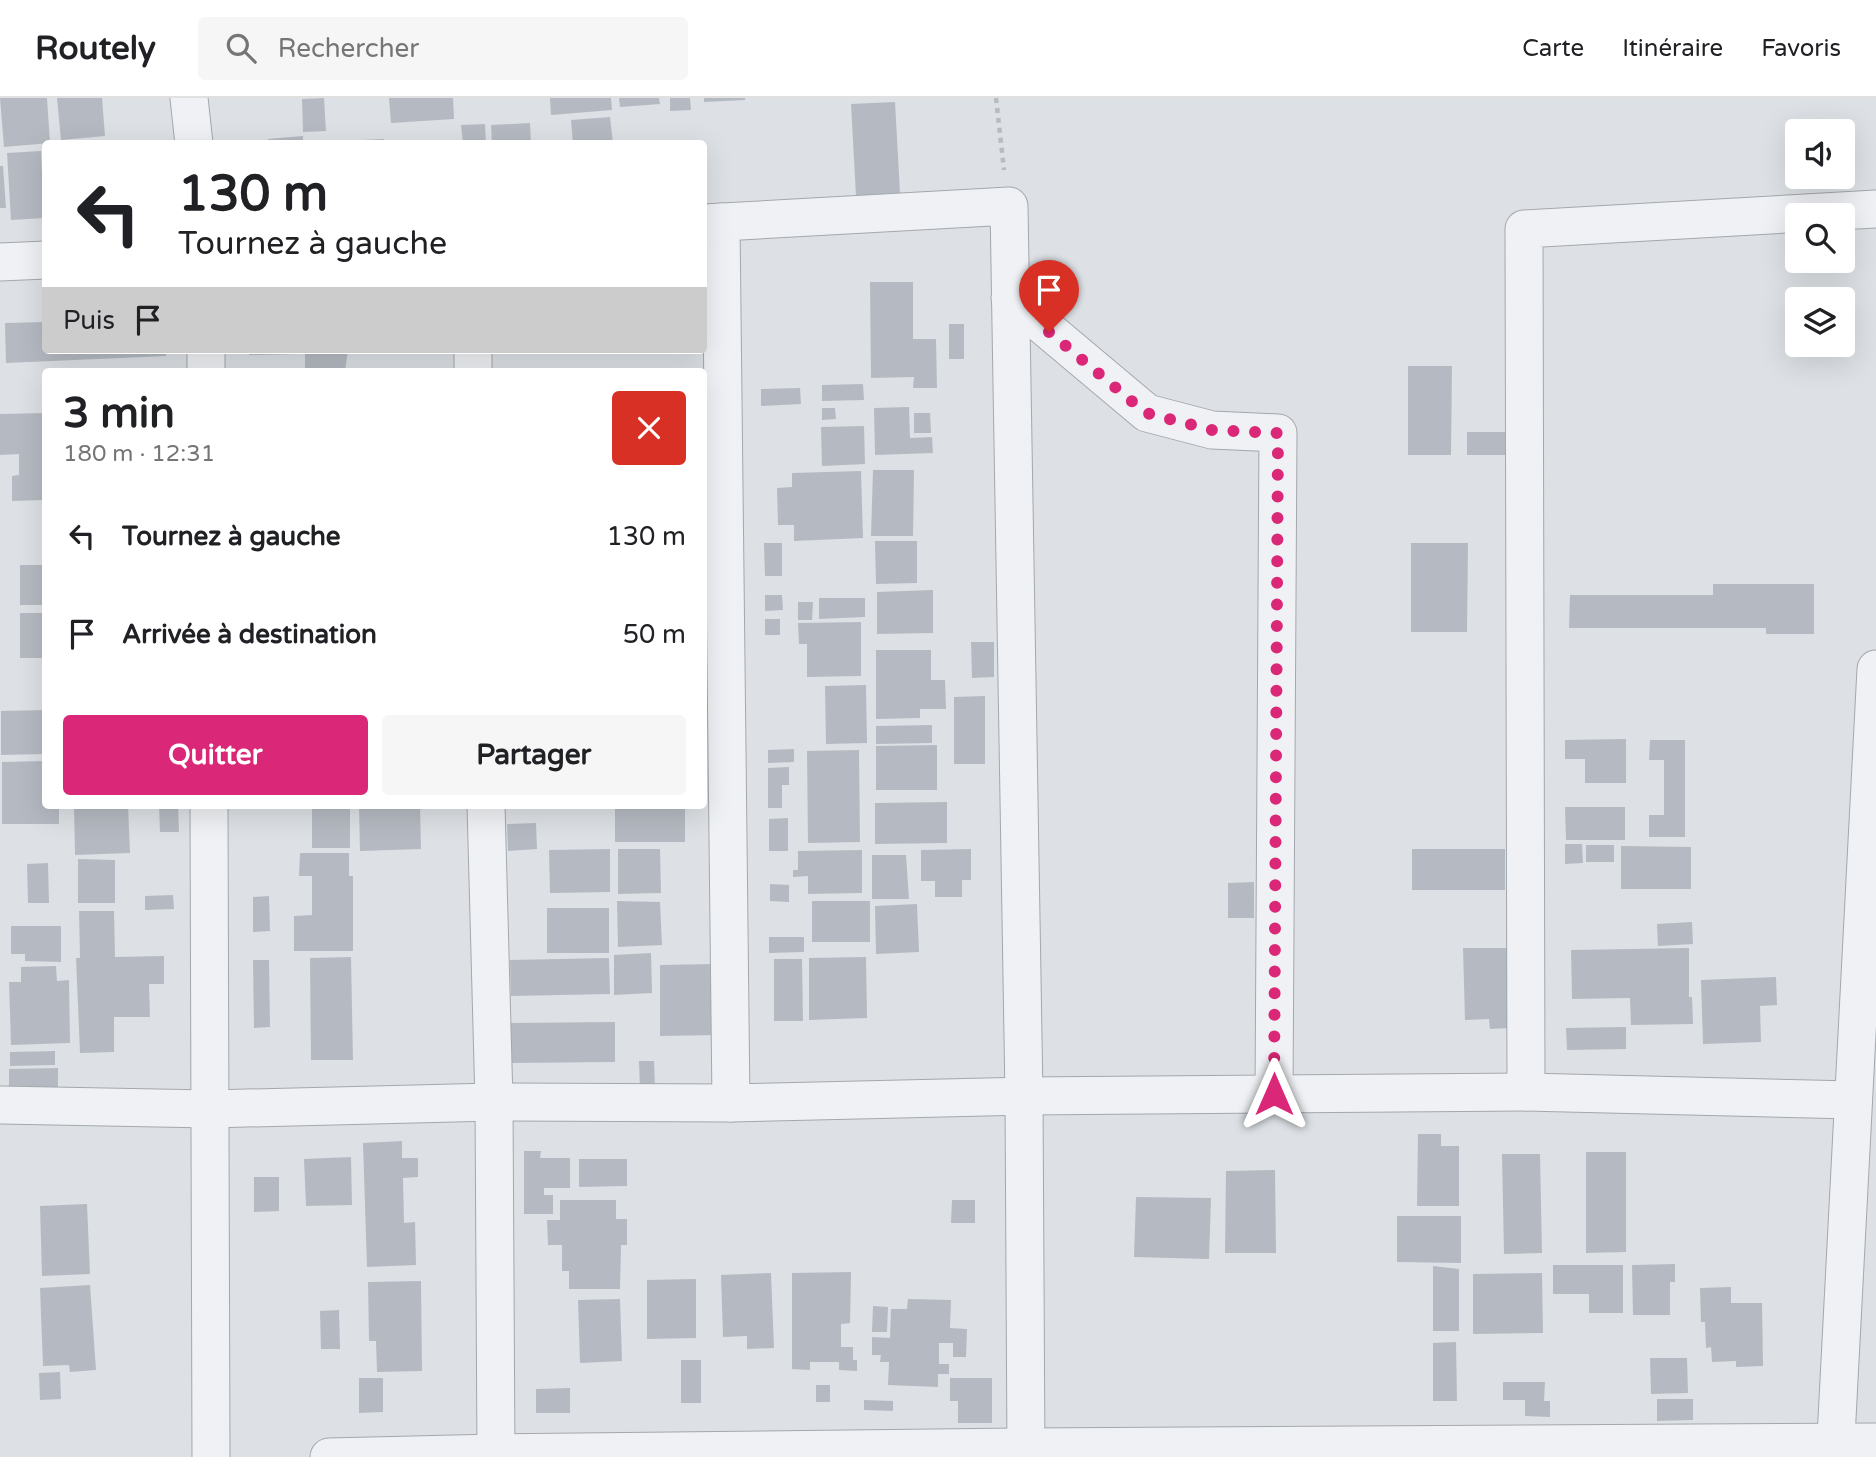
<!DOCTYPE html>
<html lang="fr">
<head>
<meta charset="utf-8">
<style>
  body { margin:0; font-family:"Varela Round",sans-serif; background:#f6f6f6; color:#202124; height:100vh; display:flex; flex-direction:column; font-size:26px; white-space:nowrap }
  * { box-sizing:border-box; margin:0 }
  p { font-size:23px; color:#757577 }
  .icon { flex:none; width:38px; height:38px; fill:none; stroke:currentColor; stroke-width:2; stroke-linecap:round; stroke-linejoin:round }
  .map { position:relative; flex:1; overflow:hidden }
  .drawer { position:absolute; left:42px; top:270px; width:665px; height:441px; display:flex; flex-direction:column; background:#fff; border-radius:7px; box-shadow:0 7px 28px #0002 }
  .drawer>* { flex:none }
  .top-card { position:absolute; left:42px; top:42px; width:665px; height:214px; border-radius:7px; box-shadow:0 7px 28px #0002; background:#fff; color:#202124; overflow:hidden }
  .fabs { position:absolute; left:1785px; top:21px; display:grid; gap:14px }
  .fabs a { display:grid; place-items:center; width:70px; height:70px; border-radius:7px; background:#fff; box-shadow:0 7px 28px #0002; font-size:35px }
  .pin { position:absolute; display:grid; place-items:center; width:60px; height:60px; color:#fff; margin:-72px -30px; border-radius:50% 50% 50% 0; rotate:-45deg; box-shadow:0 0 7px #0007 }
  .pin .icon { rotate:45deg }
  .me { position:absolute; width:77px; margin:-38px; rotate:0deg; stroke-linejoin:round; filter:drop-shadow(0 0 5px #0008) }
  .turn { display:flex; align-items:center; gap:24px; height:147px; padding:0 21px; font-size:32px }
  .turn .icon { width:91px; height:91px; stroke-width:2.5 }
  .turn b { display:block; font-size:49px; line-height:60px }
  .then { display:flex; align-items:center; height:66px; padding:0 21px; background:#0003; gap:14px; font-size:26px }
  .round { display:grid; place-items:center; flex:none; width:74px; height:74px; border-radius:7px; background:#f6f6f6 }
  .summary { display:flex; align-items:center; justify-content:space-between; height:119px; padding:0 21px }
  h1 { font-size:42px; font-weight:700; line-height:52px }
  .action { display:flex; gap:14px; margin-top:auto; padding:14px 21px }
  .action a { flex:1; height:80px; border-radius:7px; background:#db2777; color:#fff; font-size:28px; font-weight:700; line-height:80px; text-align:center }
  .action a+a { background:#f6f6f6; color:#202124 }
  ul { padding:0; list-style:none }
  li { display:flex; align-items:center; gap:21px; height:98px; padding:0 21px }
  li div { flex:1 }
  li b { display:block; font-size:26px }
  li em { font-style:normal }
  header { display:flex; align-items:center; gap:42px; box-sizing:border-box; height:98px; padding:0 35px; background:#fff; border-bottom:2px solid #e0e0e0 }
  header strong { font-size:33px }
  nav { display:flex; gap:38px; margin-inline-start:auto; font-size:24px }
  .search { width:490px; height:63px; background:#f6f6f6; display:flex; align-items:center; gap:18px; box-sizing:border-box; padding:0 24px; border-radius:7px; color:#757577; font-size:26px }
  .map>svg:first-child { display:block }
  .building { fill:#b5bac2 }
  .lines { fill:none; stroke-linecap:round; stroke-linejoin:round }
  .minor-casing { stroke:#a3a8ae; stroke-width:39 }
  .path { stroke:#b7bbc0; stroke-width:4.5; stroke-dasharray:5 5; stroke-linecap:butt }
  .minor { stroke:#eff1f4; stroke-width:37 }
  .route { stroke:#db2777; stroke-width:12; stroke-dasharray:0 21.6 }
</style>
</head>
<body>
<header>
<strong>Routely</strong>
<div class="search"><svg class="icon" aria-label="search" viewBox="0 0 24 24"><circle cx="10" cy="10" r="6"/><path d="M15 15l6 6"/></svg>Rechercher</div>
<nav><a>Carte</a><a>Itinéraire</a><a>Favoris</a></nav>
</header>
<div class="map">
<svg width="1876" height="1359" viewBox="0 0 1876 1359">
  <rect width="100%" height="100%" fill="#dde1e5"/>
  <!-- building -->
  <g class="building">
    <path d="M0 0H47L50 45 4 49Z"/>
    <path d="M57 0H102L105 38 61 42Z"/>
    <path d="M324 0 326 33 303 34 302 1Z"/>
    <path d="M389 0H453L454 21 391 25Z"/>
    <path d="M550 0H611L612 12 551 17Z"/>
    <path d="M619 0H659L660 6 620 9Z"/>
    <path d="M670 0H690L691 12 670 13Z"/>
    <path d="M704 0H745V2L704 4Z"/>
    <path d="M895 4 900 95 856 98 851 6Z"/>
    <path d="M610 19 613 46H573L571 22Z"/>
    <path d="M530 25 531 46H492L491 27Z"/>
    <path d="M485 26 486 46H463L461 27Z"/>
    <path d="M303 38V46H269L268 41Z"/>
    <path d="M384 41V46H342V43Z"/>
    <path d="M41 53 44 120 11 122 7 55Z"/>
    <path d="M0 68H3L6 110H0Z"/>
    <path d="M870 184H913V241H936L937 290H913L914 279 871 280Z"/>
    <path d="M46 224V252H166V258L6 265 5 225Z"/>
    <rect x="949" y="226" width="15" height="35"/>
    <path d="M249 252H301V256L249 257Z"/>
    <path d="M305 252H348L345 273H305Z"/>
    <path d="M1408 268H1452L1451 357H1408Z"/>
    <path d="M863 286 864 302 822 303V287Z"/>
    <path d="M800 290 801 306 761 308V291Z"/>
    <path d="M909 309 910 340 932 339 933 355 875 357 874 310Z"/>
    <path d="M822 310H835L836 321 822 322Z"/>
    <path d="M46 315V402L12 403V378L19 377V356L0 357V316Z"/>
    <path d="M914 315H930L931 335H914Z"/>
    <path d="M864 328 865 366 822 368 821 329Z"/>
    <path d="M1467 334H1511L1510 357H1467Z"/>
    <path d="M873 372H914L913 438H871Z"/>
    <path d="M861 373 863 440 794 443V427H778L777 390 792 389V375Z"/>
    <path d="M875 443H917V485L876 486Z"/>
    <path d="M764 445H782V478H765Z"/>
    <path d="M1411 445H1468L1467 534H1411Z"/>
    <rect x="20" y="467" width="26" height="40"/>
    <path d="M1713 486H1814V536H1766V530H1569L1570 497H1713Z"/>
    <path d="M933 492V535L877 536V494Z"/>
    <path d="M765 497H782L783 512 765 513Z"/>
    <path d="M819 500H865V519L819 521Z"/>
    <path d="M798 504H813L812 522H798Z"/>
    <rect x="20" y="515" width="26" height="45"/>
    <rect x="765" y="521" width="15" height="16"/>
    <path d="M861 524V578L807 579V546H799L798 525Z"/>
    <path d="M971 544H994V579L972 580Z"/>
    <path d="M876 552H931V582H945L946 611H920V620L876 621Z"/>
    <path d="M866 587 867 645 826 646 825 588Z"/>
    <path d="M985 598V666H954V599Z"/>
    <path d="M46 612V656L1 657V613Z"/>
    <path d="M932 627V645L876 646V628Z"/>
    <path d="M1626 641V685H1585V661H1565V642Z"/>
    <path d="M1650 642H1685V739H1649V717H1664V662H1649Z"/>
    <path d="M937 647V692H876V648Z"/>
    <path d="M794 651V664L768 665V652Z"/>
    <path d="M859 652 860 744 808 745 807 653Z"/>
    <path d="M46 663V707H59V726H2V664Z"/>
    <path d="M789 669V687H782V710H768V670Z"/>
    <path d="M947 704V745L875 746V705Z"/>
    <path d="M74 707H128L130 755 75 757Z"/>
    <path d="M159 707H178L179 734H160Z"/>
    <path d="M359 707H420L421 751 360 753Z"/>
    <rect x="615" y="707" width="70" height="37"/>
    <rect x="312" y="709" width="38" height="41"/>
    <path d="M1565 709H1625V742H1566Z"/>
    <path d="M788 720V753H769V721Z"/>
    <path d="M536 725 537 751 508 753 507 726Z"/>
    <path d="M1565 746H1582L1583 765 1565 766Z"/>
    <rect x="1586" y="747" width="28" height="17"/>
    <path d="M1621 748 1691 749V791H1621Z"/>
    <path d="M610 751V794L550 795 549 752Z"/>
    <path d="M618 751H660L661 795 618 796Z"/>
    <path d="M971 751V782H962V799H935V783H921V752Z"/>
    <rect x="1412" y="751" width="93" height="41"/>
    <path d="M862 752V795L808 796V778L793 779V772H798V753Z"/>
    <path d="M300 755H349V778H353V853H294V818L312 817V778H299Z"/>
    <path d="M872 757H906L909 801H872Z"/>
    <path d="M78 761 115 762V805H78Z"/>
    <path d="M48 765 49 805H28L27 766Z"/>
    <path d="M1254 784V820H1228V785Z"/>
    <path d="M770 786 789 787V804L770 803Z"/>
    <path d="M173 797 174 811 145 812V798Z"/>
    <path d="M269 798 270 833 253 834V799Z"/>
    <path d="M617 803 660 804 662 847 618 849Z"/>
    <rect x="812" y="803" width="58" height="41"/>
    <path d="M917 806 919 854 876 856 875 808Z"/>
    <rect x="547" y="810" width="62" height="45"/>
    <path d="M79 813H114L115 859 164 858V886H149L150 919H114V954L80 955 76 860H80Z"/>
    <path d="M1692 824 1693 846 1658 848 1657 826Z"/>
    <path d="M11 828H61V864L25 863V856H11Z"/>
    <path d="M769 839H804V854L769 855Z"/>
    <path d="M1463 850H1510L1511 930 1490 931 1489 921 1465 922Z"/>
    <path d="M1689 850V899H1692L1693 926 1631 927 1630 900 1572 901 1571 852Z"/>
    <path d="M651 855 652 895 614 897V857Z"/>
    <path d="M351 859 353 962H311L310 860Z"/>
    <path d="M866 859 867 920 809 922V860Z"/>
    <path d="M609 860 610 896 511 898 510 862Z"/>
    <path d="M774 861H802L803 923H774Z"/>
    <path d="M253 862H269L270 929 254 930Z"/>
    <path d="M716 866 717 937 660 938V867Z"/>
    <path d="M56 868 57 883 69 882 70 945 11 947 9 884H21V869Z"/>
    <path d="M1776 879 1777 907 1760 908 1761 944 1703 946 1701 882Z"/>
    <path d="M615 924V964L509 965V925Z"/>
    <path d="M1626 929V951L1567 952 1566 930Z"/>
    <path d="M55 953V967L10 968V954Z"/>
    <path d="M639 963H654L655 991 640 992Z"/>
    <path d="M58 970V993L9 994V971Z"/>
    <path d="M1418 1036H1441V1048H1459V1108H1417Z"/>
    <path d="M402 1043V1060H418V1079L403 1080 404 1125 415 1124 416 1167 367 1169 363 1045Z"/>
    <path d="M524 1053H541L540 1060H570V1090H544V1097H553V1116H524Z"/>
    <path d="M1586 1054H1626V1154L1586 1155Z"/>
    <path d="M1502 1056H1540L1542 1155 1504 1156Z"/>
    <path d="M351 1059 352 1107 306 1108 304 1061Z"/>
    <path d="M579 1061H627V1088L579 1089Z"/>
    <path d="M1275 1072 1276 1155H1225L1226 1073Z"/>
    <path d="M254 1079H279V1113L254 1114Z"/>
    <path d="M1136 1099 1211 1100 1209 1161 1134 1159Z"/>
    <path d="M560 1102H616V1121H627V1147H621L620 1191H569V1173H562V1147H548L547 1122H560Z"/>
    <path d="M952 1102H975V1125H951Z"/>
    <path d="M87 1106 90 1176 42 1178 40 1108Z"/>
    <path d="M1397 1118H1461V1165L1397 1164Z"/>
    <path d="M1675 1166V1184H1670V1217H1633L1632 1167Z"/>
    <path d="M1553 1167H1623V1215H1589V1196H1553Z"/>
    <path d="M1433 1168 1459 1171V1233H1433Z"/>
    <path d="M851 1174 850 1225 841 1226V1249H853V1262H857V1273L839 1272V1264H810V1272L792 1271V1175Z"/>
    <path d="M771 1175 774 1250 747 1251V1238L723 1239 721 1177Z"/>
    <path d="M1542 1175 1543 1235 1473 1236V1176Z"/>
    <path d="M696 1181V1240L647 1241V1182Z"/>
    <path d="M421 1183 422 1273 377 1274 376 1243H369L368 1184Z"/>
    <path d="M90 1187 96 1272 70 1274 69 1267 43 1268 40 1190Z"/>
    <path d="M1731 1189V1205H1762L1763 1268 1736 1269V1263L1712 1264 1711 1249 1706 1250 1705 1224H1701L1700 1190Z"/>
    <path d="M620 1201 622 1263 580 1265 578 1202Z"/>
    <path d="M908 1201 951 1202 950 1230 967 1231 966 1259H953V1245H939V1266H949V1276H938V1289L888 1287 889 1264H880L881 1257H872V1239L890 1240 891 1211H907Z"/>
    <path d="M873 1208 888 1209 887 1234H872Z"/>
    <path d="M339 1212 340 1251H321L320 1213Z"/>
    <path d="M1456 1244 1457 1303H1433V1245Z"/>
    <path d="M1650 1260H1687L1688 1295 1651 1296Z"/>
    <rect x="681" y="1262" width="20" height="43"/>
    <path d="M60 1274 61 1301 40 1302 39 1275Z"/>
    <path d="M359 1280H383V1314L359 1315Z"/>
    <path d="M950 1280H992V1325H958V1303H950Z"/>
    <path d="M1503 1284H1545L1544 1303H1550V1319L1525 1318V1302H1503Z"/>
    <rect x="816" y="1287" width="14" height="17"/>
    <path d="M570 1290V1315H536V1291Z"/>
    <path d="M1657 1301H1693V1322L1657 1323Z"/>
    <path d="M864 1302 893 1303V1313L864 1312Z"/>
  </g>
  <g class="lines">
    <defs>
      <g id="minor">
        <path d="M189 0 194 46"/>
        <path d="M721 124 731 1005"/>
        <path d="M704 125 1009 108 1024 998 1026 1359"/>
        <path d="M0 164 46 162"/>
        <path d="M1010 200 1147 315 1212 332 1278 335 1274 996"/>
        <path d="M206 252V273"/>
        <path d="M473 252V273"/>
        <path d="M209 707 211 1359"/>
        <path d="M486 707 494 1004 496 1359"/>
        <path d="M1526 994 1524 131 1876 111"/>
        <path d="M0 1007 210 1011 494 1004 731 1005 1024 998 1526 994 1853 1002"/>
        <path d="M329 1359 496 1355 1026 1349 1876 1344"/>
        <path d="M1835 1359 1876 571"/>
      </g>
    </defs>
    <!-- minor casing -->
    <use href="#minor" class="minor-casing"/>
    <!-- path -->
    <path class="path" d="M996 0 1004 72"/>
    <!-- minor -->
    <use href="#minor" class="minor"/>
  </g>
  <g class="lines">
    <!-- route -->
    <path class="route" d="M1049 234 1146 315 1212 332 1278 335 1274 996"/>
  </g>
</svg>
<div class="fabs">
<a><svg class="icon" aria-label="sound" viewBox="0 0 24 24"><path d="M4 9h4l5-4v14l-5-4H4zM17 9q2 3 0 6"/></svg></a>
<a><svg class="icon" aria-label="search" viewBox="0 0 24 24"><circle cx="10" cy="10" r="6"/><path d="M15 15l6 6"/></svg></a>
<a><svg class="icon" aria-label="layers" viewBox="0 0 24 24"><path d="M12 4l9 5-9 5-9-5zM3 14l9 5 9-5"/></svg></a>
</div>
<div class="pin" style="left:1049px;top:234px;background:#d93025"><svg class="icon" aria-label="arrive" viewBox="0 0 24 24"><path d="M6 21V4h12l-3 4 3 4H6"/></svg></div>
<svg class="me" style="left:1274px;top:996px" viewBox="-20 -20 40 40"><path d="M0-17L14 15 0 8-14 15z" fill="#db2777" stroke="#fff" stroke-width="4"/></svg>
<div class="top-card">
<div class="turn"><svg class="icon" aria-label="left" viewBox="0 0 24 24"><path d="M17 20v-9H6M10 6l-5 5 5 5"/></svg><div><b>130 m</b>Tournez à gauche</div></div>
<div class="then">Puis<svg class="icon" aria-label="arrive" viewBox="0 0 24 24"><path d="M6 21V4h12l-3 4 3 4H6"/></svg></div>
</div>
<section class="drawer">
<div class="summary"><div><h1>3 min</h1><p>180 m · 12:31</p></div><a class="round" style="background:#d93025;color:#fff"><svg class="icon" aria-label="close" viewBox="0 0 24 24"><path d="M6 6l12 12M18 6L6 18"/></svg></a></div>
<ul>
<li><svg class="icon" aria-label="left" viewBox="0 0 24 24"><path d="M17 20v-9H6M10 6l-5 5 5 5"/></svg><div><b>Tournez à gauche</b></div><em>130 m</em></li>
<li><svg class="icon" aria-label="arrive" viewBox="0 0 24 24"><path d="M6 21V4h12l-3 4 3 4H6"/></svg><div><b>Arrivée à destination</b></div><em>50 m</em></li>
</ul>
<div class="action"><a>Quitter</a><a>Partager</a></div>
</section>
</div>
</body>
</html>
